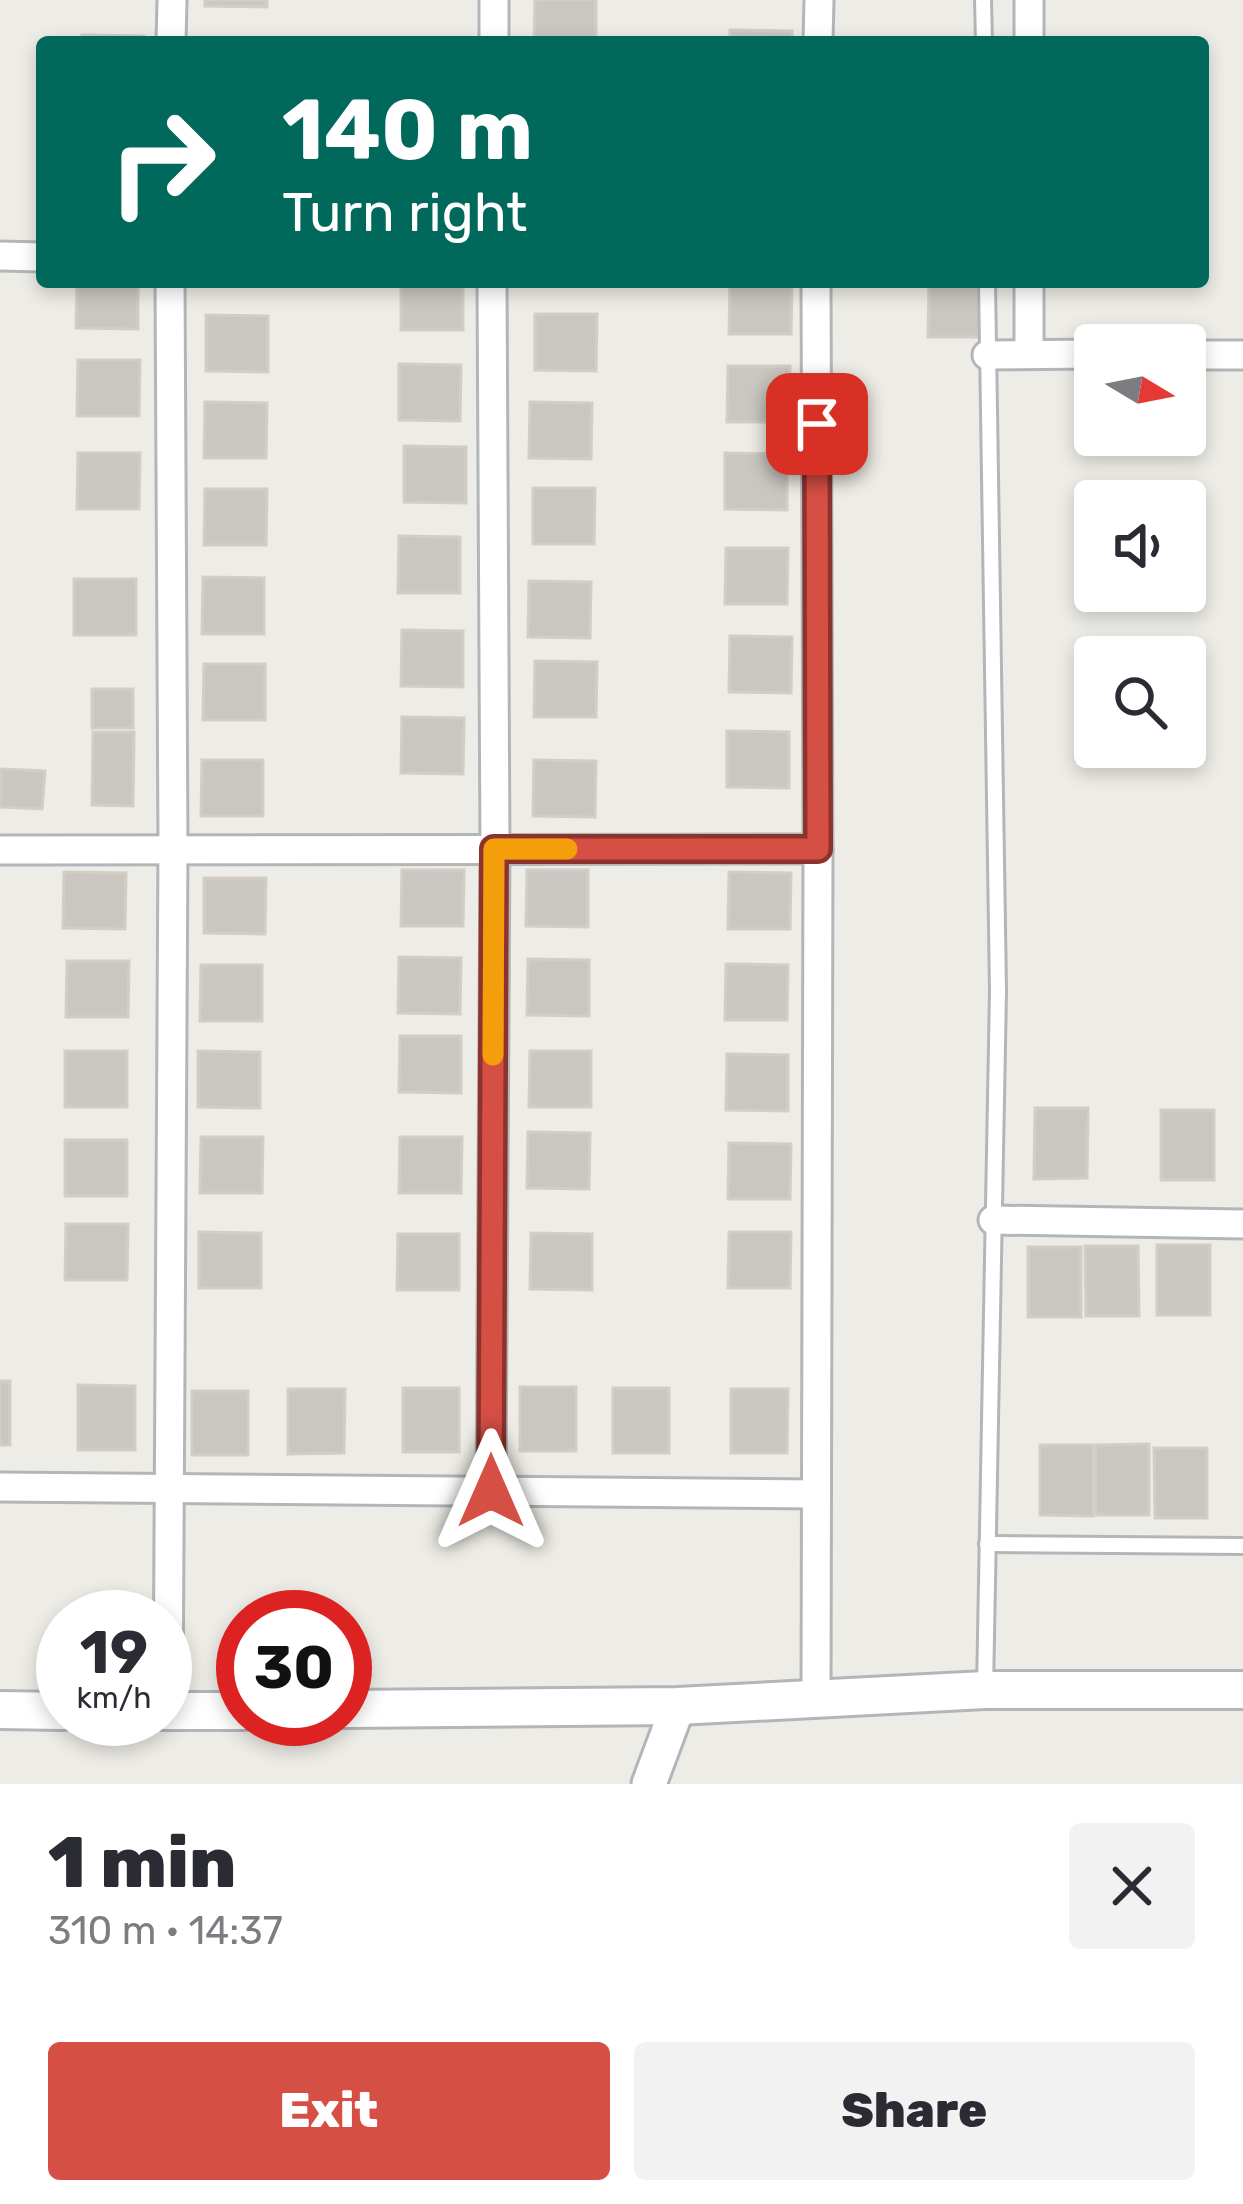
<!DOCTYPE html>
<html lang="en">
<head>
<meta charset="utf-8">
<style>
  body { margin:0; font-family:Rubik,sans-serif; background:#f2f2f3; color:#2b2b33; height:100vh; display:flex; flex-direction:column; font-size:45px; white-space:nowrap }
  * { box-sizing:border-box; margin:0 }
  p { font-size:39px; color:#7c7c81 }
  .icon { flex:none; width:66px; height:66px; fill:none; stroke:currentColor; stroke-width:2; stroke-linecap:round; stroke-linejoin:round }
  .map { position:relative; height:1784px; overflow:hidden }
  .side { display:flex; flex-direction:column; background:#fff; flex:1 }
  .side>* { flex:none }
  .banner { position:absolute; left:36px; top:36px; width:1173px; height:252px; border-radius:12px; box-shadow:0 6px 18px #0003; background:#00695c; color:#fff; overflow:hidden }
  .needle { width:78px; rotate:100deg }
  .fabs { position:absolute; left:1074px; top:324px; display:grid; gap:24px }
  .fabs a { display:grid; place-items:center; width:132px; height:132px; border-radius:12px; background:#fff; box-shadow:0 6px 18px #0003; font-size:60px }
  .speed { position:absolute; left:36px; top:1590px; display:flex; gap:24px; font-size:60px; font-weight:700; text-align:center }
  .speed>* { display:grid; place-content:center; width:156px; height:156px; border-radius:50%; background:#fff; box-shadow:0 6px 18px #0003; line-height:1 }
  .speed small { font-size:30px; font-weight:400 }
  .speed .limit { border:18px solid #d22; background:#fff; color:#111 }
  .pin { position:absolute; display:grid; place-items:center; width:102px; height:102px; color:#fff; margin:-51px; border-radius:24px; box-shadow:0 6px 18px #0006 }
  .me { position:absolute; width:132px; margin:-66px; rotate:0deg; stroke-linejoin:round; filter:drop-shadow(0 0 9px #0008) }
  .turn { display:flex; align-items:center; gap:42px; height:252px; padding:0 48px; font-size:54px }
  .turn .icon { width:156px; height:156px; stroke-width:2.5 }
  .turn b { display:block; font-size:84px; line-height:102px }
  .round { display:grid; place-items:center; flex:none; width:126px; height:126px; border-radius:12px; background:#f2f2f3 }
  .overview { display:flex; align-items:center; justify-content:space-between; height:204px; padding:0 48px }
  h1 { font-size:72px; font-weight:800; line-height:90px }
  .primary-button { display:flex; gap:24px; margin-top:auto; padding:24px 48px }
  .primary-button a { flex:1; height:138px; border-radius:12px; background:#d64f44; color:#fff; font-size:48px; font-weight:800; line-height:138px; text-align:center }
  .primary-button a+a { background:#f2f2f3; color:#2b2b33 }
  .map>svg:first-child { display:block }
  .building { fill:#cac7c2; stroke:#d2cec5; stroke-width:3 }
  .lines { fill:none; stroke-linecap:round; stroke-linejoin:round }
  .service-casing { stroke:#b3b6b9; stroke-width:20 }
  .minor-casing { stroke:#b3b6b9; stroke-width:33 }
  .tertiary-casing { stroke:#b3b6b9; stroke-width:39 }
  .secondary-casing { stroke:#b2b5b9; stroke-width:42 }
  .service { stroke:#fff; stroke-width:14 }
  .minor { stroke:#fff; stroke-width:27 }
  .tertiary { stroke:#fff; stroke-width:33 }
  .secondary { stroke:#fff; stroke-width:36 }
  .route-casing { stroke:#8b332c; stroke-width:30 }
  .route { stroke:#d64f44; stroke-width:21 }
  .slow { stroke:#f59e0b; stroke-width:21 }
</style>
</head>
<body>
<div class="map">
<svg width="1243" height="1784" viewBox="0 0 1243 1784">
  <rect width="100%" height="100%" fill="#eeece6"/>
  <!-- building -->
  <g class="building">
    <path d="M205 0H267V7L205 6Z"/>
    <path d="M535 0H596V42H534Z"/>
    <path d="M730 30 792 31V42H730Z"/>
    <path d="M82 35 144 36V42H82Z"/>
    <path d="M77 282H138V329L76 328Z"/>
    <rect x="401" y="282" width="62" height="48"/>
    <path d="M730 282H792L791 334H729Z"/>
    <path d="M929 282H990V337H928Z"/>
    <path d="M535 314H597L596 371 535 370Z"/>
    <path d="M206 315 268 316V372L206 371Z"/>
    <path d="M78 360H140L139 416H77Z"/>
    <path d="M399 364 461 365 460 421 399 420Z"/>
    <path d="M728 366H790L789 422H727Z"/>
    <path d="M205 402 267 403 266 458H204Z"/>
    <path d="M530 402 592 403 591 459 529 458Z"/>
    <path d="M404 446 466 447V503L404 502Z"/>
    <path d="M78 453H140L139 509H77Z"/>
    <path d="M725 453 787 454V510L725 509Z"/>
    <path d="M533 488H595L594 544H533Z"/>
    <path d="M205 489H267L266 545H204Z"/>
    <path d="M399 536 460 537V593H398Z"/>
    <path d="M726 548H788L787 604H725Z"/>
    <path d="M203 577 264 578V634H202Z"/>
    <rect x="74" y="579" width="62" height="56"/>
    <path d="M529 581 591 582 590 638 528 637Z"/>
    <path d="M402 630 463 631V687L401 686Z"/>
    <path d="M730 636 792 637 791 693 729 692Z"/>
    <path d="M535 661 597 662 596 717H534Z"/>
    <path d="M204 664H265V720H203Z"/>
    <rect x="92" y="689" width="41" height="39"/>
    <path d="M402 717 464 718 463 774 401 773Z"/>
    <path d="M727 731 789 732V788L727 787Z"/>
    <path d="M93 732H134L133 806 92 805Z"/>
    <path d="M202 760H263V816H201Z"/>
    <path d="M534 760 596 761 595 817 533 816Z"/>
    <path d="M1 769 45 771 42 809 0 807Z"/>
    <path d="M402 870H464L463 926H401Z"/>
    <path d="M527 870H588V927L526 926Z"/>
    <path d="M64 872 126 873 125 929 63 928Z"/>
    <path d="M729 872 791 873 790 929H728Z"/>
    <path d="M204 878H266L265 934 204 933Z"/>
    <path d="M399 957 461 958 460 1014 398 1013Z"/>
    <path d="M528 959 589 960V1016L527 1015Z"/>
    <path d="M67 961H129L128 1017H66Z"/>
    <path d="M726 964 788 965 787 1020H725Z"/>
    <path d="M201 965H262V1021H200Z"/>
    <path d="M400 1036H461V1093L399 1092Z"/>
    <rect x="65" y="1051" width="62" height="56"/>
    <path d="M198 1051 260 1052V1108L198 1107Z"/>
    <path d="M530 1051H591V1107H529Z"/>
    <path d="M727 1054 788 1055V1111L726 1110Z"/>
    <path d="M1035 1108H1088L1087 1178 1034 1179Z"/>
    <rect x="1161" y="1110" width="53" height="70"/>
    <path d="M528 1132 590 1133 589 1189 527 1188Z"/>
    <path d="M201 1137H263L262 1193H200Z"/>
    <path d="M400 1137H462L461 1193H399Z"/>
    <rect x="65" y="1140" width="62" height="56"/>
    <path d="M729 1143 791 1144 790 1199H728Z"/>
    <path d="M66 1224H128L127 1280H65Z"/>
    <path d="M199 1232 261 1233V1288H199Z"/>
    <path d="M729 1232H791L790 1288H728Z"/>
    <path d="M531 1233 592 1234V1290L530 1289Z"/>
    <path d="M398 1234H459V1290H397Z"/>
    <rect x="1157" y="1245" width="53" height="70"/>
    <path d="M1085 1246H1138L1139 1316H1086Z"/>
    <rect x="1028" y="1247" width="53" height="70"/>
    <rect x="0" y="1381" width="10" height="64"/>
    <path d="M78 1385 135 1386V1450H78Z"/>
    <rect x="520" y="1387" width="56" height="64"/>
    <rect x="403" y="1388" width="56" height="64"/>
    <rect x="613" y="1388" width="56" height="65"/>
    <path d="M288 1389H345L344 1453 288 1454Z"/>
    <path d="M731 1389H788L787 1453H731Z"/>
    <rect x="192" y="1391" width="56" height="64"/>
    <path d="M1149 1444V1515H1096V1445Z"/>
    <path d="M1040 1445H1093V1516L1040 1515Z"/>
    <path d="M1154 1448H1207V1518H1155Z"/>
  </g>
  <g class="lines">
    <defs>
      <g id="service">
        <path d="M983 0 984 42"/>
        <path d="M987 1544 1243 1546"/>
        <path d="M985 1690 998 991 987 282"/>
      </g>
      <g id="minor">
        <path d="M171 42 172 0"/>
        <path d="M494 42V0"/>
        <path d="M818 42 819 0"/>
        <path d="M1029 42V0"/>
        <path d="M0 256 42 257"/>
        <path d="M1029 354V282"/>
        <path d="M987 355 1095 354"/>
        <path d="M1185 355H1243"/>
        <path d="M0 850 818 849"/>
        <path d="M993 1220 1243 1224"/>
        <path d="M0 1487 815 1494"/>
        <path d="M491 1491 495 849 492 282"/>
        <path d="M816 1698 818 849 816 282"/>
        <path d="M168 1711 173 848 170 282"/>
      </g>
      <path id="tertiary" d="M649 1784 678 1706"/>
      <g id="secondary">
        <path d="M345 1709 678 1706 985 1690H1243"/>
        <path d="M0 1710 63 1711"/>
        <path d="M165 1711H243"/>
      </g>
    </defs>
    <!-- service casing -->
    <use href="#service" class="service-casing"/>
    <!-- minor casing -->
    <use href="#minor" class="minor-casing"/>
    <!-- tertiary casing -->
    <use href="#tertiary" class="tertiary-casing"/>
    <!-- secondary casing -->
    <use href="#secondary" class="secondary-casing"/>
    <!-- service -->
    <use href="#service" class="service"/>
    <!-- minor -->
    <use href="#minor" class="minor"/>
    <!-- tertiary -->
    <use href="#tertiary" class="tertiary"/>
    <!-- secondary -->
    <use href="#secondary" class="secondary"/>
  </g>
  <g class="lines">
    <defs>
      <path id="route" d="M491 1491 494 849H818L817 424"/>
    </defs>
    <!-- route casing -->
    <use href="#route" class="route-casing"/>
    <!-- route -->
    <use href="#route" class="route"/>
    <!-- slow -->
    <path class="slow" d="M493 1055 494 849H567"/>
  </g>
</svg>
<div class="fabs">
<a><svg class="needle" viewBox="-14 -14 28 28"><path d="M0-13l5 13h-10z" fill="#e53935"/><path d="M0 13l5-13h-10z" fill="#7c7c81"/></svg></a>
<a><svg class="icon" aria-label="sound" viewBox="0 0 24 24"><path d="M4 9h4l5-4v14l-5-4H4zM17 9q2 3 0 6"/></svg></a>
<a><svg class="icon" aria-label="search" viewBox="0 0 24 24"><circle cx="10" cy="10" r="6"/><path d="M15 15l6 6"/></svg></a>
</div>
<div class="speed"><div>19<small>km/h</small></div><div class="limit">30</div></div>
<div class="pin" style="left:817px;top:424px;background:#d93025"><svg class="icon" aria-label="arrive" viewBox="0 0 24 24"><path d="M6 21V4h12l-3 4 3 4H6"/></svg></div>
<svg class="me" style="left:491px;top:1491px" viewBox="-20 -20 40 40"><path d="M0-17L14 15 0 8-14 15z" fill="#d64f44" stroke="#fff" stroke-width="4"/></svg>
<div class="banner">
<div class="turn"><svg class="icon" aria-label="right" viewBox="0 0 24 24"><path d="M7 20v-9h11M14 6l5 5-5 5"/></svg><div><b>140 m</b>Turn right</div></div>
</div>
</div>
<section class="side">
<div class="overview"><div><h1>1 min</h1><p>310 m · 14:37</p></div><a class="round"><svg class="icon" aria-label="close" viewBox="0 0 24 24"><path d="M6 6l12 12M18 6L6 18"/></svg></a></div>
<div class="primary-button"><a>Exit</a><a>Share</a></div>
</section>
</body>
</html>
